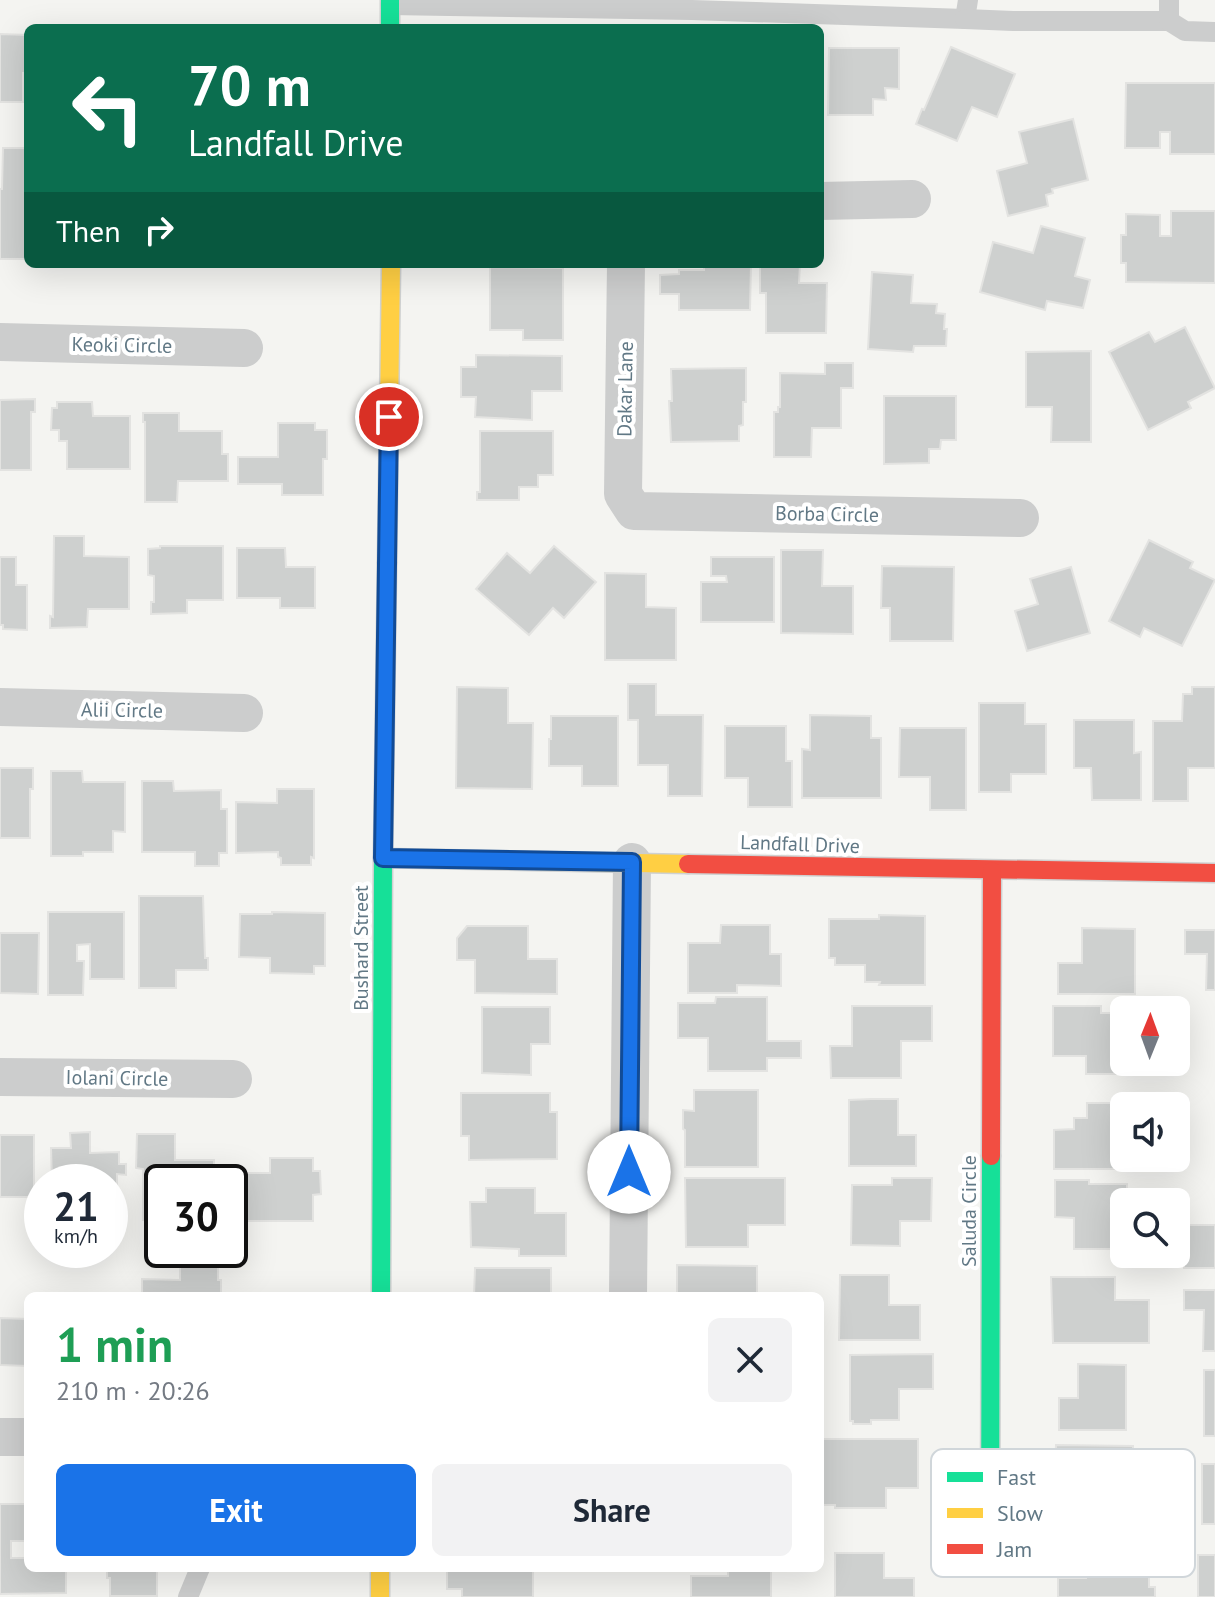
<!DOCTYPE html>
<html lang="en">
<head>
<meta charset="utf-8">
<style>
  body { margin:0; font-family:"PT Sans",sans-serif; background:#f2f2f3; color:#1f2937; height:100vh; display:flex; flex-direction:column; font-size:30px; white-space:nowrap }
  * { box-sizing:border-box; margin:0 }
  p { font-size:26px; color:#747a83 }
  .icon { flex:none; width:44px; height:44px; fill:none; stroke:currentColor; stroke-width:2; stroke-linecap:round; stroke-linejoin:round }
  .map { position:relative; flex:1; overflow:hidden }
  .side { position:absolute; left:24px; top:1292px; width:800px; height:280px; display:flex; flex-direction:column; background:#fff; border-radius:12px; box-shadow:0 8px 32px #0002 }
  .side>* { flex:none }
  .top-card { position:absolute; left:24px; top:24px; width:800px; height:244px; border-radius:12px; box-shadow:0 8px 32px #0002; background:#0b6e4f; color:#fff; overflow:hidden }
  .needle { width:52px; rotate:1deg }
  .controls { position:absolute; left:1110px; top:996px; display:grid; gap:16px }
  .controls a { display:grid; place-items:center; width:80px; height:80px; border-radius:12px; background:#fff; box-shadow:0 8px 32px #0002; font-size:40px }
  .speed { position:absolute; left:24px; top:1164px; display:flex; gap:16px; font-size:40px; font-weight:700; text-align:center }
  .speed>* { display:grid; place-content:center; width:104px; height:104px; border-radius:50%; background:#fff; box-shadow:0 8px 32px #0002; line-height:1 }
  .speed small { font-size:20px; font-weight:400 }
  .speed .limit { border:4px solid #111; border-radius:12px; background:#fff; color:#111 }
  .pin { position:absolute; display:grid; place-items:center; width:68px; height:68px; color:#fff; margin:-34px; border:4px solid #fff; border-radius:50%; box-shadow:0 2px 8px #0007 }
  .me { position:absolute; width:88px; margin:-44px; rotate:0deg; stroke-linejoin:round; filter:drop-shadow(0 0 6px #0008) }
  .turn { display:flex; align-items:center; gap:28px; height:168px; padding:0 32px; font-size:36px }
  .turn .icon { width:104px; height:104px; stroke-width:2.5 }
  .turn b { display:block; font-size:56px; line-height:68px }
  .then { display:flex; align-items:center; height:76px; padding:0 32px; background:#0003; gap:16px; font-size:30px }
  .round { display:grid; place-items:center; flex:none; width:84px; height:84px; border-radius:12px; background:#f2f2f3 }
  .headline { display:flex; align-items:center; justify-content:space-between; height:136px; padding:0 32px }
  h1 { font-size:48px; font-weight:700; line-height:60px; color:#1e9e55 }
  .button { display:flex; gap:16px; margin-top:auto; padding:16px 32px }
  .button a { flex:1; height:92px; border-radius:12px; background:#1a73e8; color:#fff; font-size:32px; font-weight:700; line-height:92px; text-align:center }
  .button a+a { background:#f2f2f3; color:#1f2937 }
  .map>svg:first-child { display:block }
  .building { fill:#ced0cf; stroke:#e3e3e1; stroke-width:2 }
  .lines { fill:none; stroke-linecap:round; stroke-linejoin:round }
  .fast-casing { stroke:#cfd1d1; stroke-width:21 }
  .slow-casing { stroke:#cfd1d1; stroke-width:21 }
  .jam-casing { stroke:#cfd1d1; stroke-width:21 }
  .lane { stroke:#cccdcd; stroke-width:20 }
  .street { stroke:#cccdcd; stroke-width:38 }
  .fast { stroke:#16e098; stroke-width:18 }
  .slow { stroke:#ffcf43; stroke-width:18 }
  .jam { stroke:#f24e42; stroke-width:18 }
  .route-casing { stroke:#114b97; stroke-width:20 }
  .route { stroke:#1a73e8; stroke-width:14 }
  .labels { text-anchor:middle; stroke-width:8; stroke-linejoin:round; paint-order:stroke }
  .street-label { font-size:20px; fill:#617885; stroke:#fff }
  .key { fill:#fff; stroke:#d0d6da; stroke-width:2 }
  .key-label { font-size:22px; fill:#617885 }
</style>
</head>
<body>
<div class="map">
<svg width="1215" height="1597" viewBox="0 0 1215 1597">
  <rect width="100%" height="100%" fill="#f4f4f1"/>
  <!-- building -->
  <g class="building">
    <path d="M0 34 28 35V73H23V102H0Z"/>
    <path d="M951 47 1015 74 997 117 972 107 957 141 916 124 922 109 924 110Z"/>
    <path d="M829 48H899V89L885 88 886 100 873 99V115H828Z"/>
    <path d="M1126 83H1215V154H1170V132H1160V148H1125Z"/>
    <path d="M1073 119 1088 180 1052 189 1053 193 1046 195 1048 206 1008 216 997 171 1027 163 1019 132Z"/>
    <path d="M3 148H28V259H0V189H2Z"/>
    <path d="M1171 211H1215V283L1126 282V263H1121V235H1126V214L1160 215V236H1171Z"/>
    <path d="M1041 226 1085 238 1075 276 1090 280 1083 308 1047 301 1045 310 980 292 993 242 1033 253Z"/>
    <path d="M704 264H751L750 310H679V294H660V275L679 274V270H704Z"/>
    <path d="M760 264H800L799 283H827L826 333H766V293H760Z"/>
    <path d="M490 267 563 268V340H523V330H490Z"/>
    <path d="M872 272 913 275 911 303 937 304 936 313 945 314 944 329H947L946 346H914L913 352 868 349Z"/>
    <path d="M1185 327 1215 388 1188 402 1191 408 1148 430 1109 352 1149 332 1155 342Z"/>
    <path d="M1091 351V442H1051L1052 407H1026V352Z"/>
    <path d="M476 355 562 356V391H532V420L475 417 476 397H461V367H476Z"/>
    <path d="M825 363H853V388H841V428H812L811 457H774V412H778V407H780V373L825 374Z"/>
    <path d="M746 368V402H743V425L739 426V441L671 442 669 401H672L671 369Z"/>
    <path d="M884 396H956V440H941L940 449H929V463L884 464Z"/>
    <path d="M35 399V412H31V470H0V400Z"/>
    <path d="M57 402H92L93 416H130V469H67V441H59V430H51L52 408H57Z"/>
    <path d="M143 413H179V431H222V454H228V481H178L177 502H145V422H143Z"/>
    <path d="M278 423H315V430H327V459H323V495H282V484H238V457H278Z"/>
    <path d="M480 431H553V475H538V487H519V500H477V492H480Z"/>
    <path d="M54 536H84V556L129 557V609H88L87 627 50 628V616L53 617Z"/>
    <path d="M1149 540 1193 562 1190 568 1215 580 1182 646 1144 628 1140 637 1109 621Z"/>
    <path d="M160 546H223V600H187V613L151 614V602H154V576L148 575V549L160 548Z"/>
    <path d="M554 546 596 582 564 618 553 608 529 635 476 589 507 553 530 573Z"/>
    <path d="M237 548H285L286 567H315V608H280V598H237Z"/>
    <path d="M781 550H823L822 586H853V634L781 633Z"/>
    <path d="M0 557H16V585H27V630L3 629V625H0Z"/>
    <path d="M711 557H774V622H701V582H727L726 576H711Z"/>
    <path d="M882 566 954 567 953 641H890V608H881Z"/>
    <path d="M1071 567 1090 633 1027 651 1015 611 1038 604 1030 579Z"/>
    <path d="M605 573 646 574V607L676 608V660H605Z"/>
    <path d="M628 684H656V715H703L702 796H668V765H638V720H628Z"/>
    <path d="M457 687 508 688V723H533L532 789 456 788Z"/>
    <path d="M1192 687H1215V768H1188V801H1153V721H1182L1183 694H1192Z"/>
    <path d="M979 703H1025V724H1046V774H1011V792H979Z"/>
    <path d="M810 715 871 716V738H881V798H802V749L810 750Z"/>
    <path d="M551 716H618V786H582V766H549V739H551Z"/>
    <path d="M1074 720H1134V753L1141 752V800H1092L1091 768H1074Z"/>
    <path d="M725 726H786V761H792V807H748V778H725Z"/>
    <path d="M900 728H966V810H930V777H899Z"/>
    <path d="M0 768H33V789H30V838H0Z"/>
    <path d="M51 771H82L83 782H125V832L113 831V852H83V856H51Z"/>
    <path d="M142 781H173L174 791 221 790V809H227V853H219V866H195V852H142Z"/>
    <path d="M277 789H314V858L311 857V865H281V858L278 857V852L236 853V802L277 803Z"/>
    <path d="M139 896H203L205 958H208V970H176V988H139Z"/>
    <path d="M48 912H124V979H90V944L77 945V961H84L83 995H48Z"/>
    <path d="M272 912 325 913V966H314V974L270 973V958L239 957 240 914H272Z"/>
    <path d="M879 915 925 916V985H879L880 982H865V965H835V958H829V919H879Z"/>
    <path d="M721 925H770V954H781V986L737 985V993H688V943H720Z"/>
    <path d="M467 926H528V959H557V994L475 993V960H457V938Z"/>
    <path d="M1082 928 1135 929V994H1058V963H1082Z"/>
    <path d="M1185 930H1215V990H1206L1207 954H1185Z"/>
    <path d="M0 933H39L38 994 0 993Z"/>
    <path d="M716 997H767V1041H801V1058H767V1071H708V1038H678V1003H715Z"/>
    <path d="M852 1006H932V1041H901V1078H831L830 1046H852Z"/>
    <path d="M1053 1006H1101V1013H1124V1062H1136V1074H1086V1056H1053Z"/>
    <path d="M482 1007H550V1044H531V1075L482 1073Z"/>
    <path d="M694 1090H758V1167H685V1130L683 1129V1110L694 1111Z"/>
    <path d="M461 1093H550V1112H557V1159L469 1160V1136H461Z"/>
    <path d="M871 1099H898V1135H916V1166H849V1100Z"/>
    <path d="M1087 1103H1134V1106H1124V1158H1134L1135 1169H1054V1130L1074 1129V1118H1087Z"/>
    <path d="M90 1132V1153L119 1152V1164H126V1175L117 1174V1205H110V1182H52L51 1148H71L70 1133Z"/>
    <path d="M137 1134H175V1160H214V1182H162V1211H158V1220H143V1169L136 1168Z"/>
    <rect x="0" y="1135" width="34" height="62"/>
    <path d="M270 1158H313V1171H320L321 1194 313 1195V1221H236V1173H270Z"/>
    <path d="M685 1178H785V1225H748V1247H686Z"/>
    <path d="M892 1178H932L931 1221H900V1246L851 1245 852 1185H892Z"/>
    <path d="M1055 1180H1089V1184H1127V1202H1124V1249H1074V1218L1055 1217Z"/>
    <path d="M486 1188H535V1213H566V1256H519V1249L471 1247 470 1202H486Z"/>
    <rect x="1184" y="1225" width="31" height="43"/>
    <path d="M180 1262H218V1280H221V1296H142V1279L180 1280Z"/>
    <path d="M677 1265 757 1266V1296H677Z"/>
    <path d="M475 1268H551V1296H474Z"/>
    <path d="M840 1275H889V1305H920V1340H839Z"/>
    <path d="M1051 1277H1115V1300H1149V1343H1053Z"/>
    <path d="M1184 1290H1215V1351H1203L1204 1310H1184Z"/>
    <path d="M0 1318 28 1319V1366L0 1365Z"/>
    <path d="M933 1354V1389H899V1420H871V1424H853V1421H850V1355Z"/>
    <path d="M1078 1364 1126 1365V1430H1059V1398H1078Z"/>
    <rect x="1204" y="1370" width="11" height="66"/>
    <path d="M820 1439H918V1488H886V1508H835V1505H820Z"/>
    <path d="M1056 1445 1133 1446V1484H1154V1518L1124 1517V1511H1079V1477H1055Z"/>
    <rect x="1202" y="1464" width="13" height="60"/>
    <path d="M0 1504H26V1541H11V1558H28V1568H66V1593L0 1594Z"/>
    <path d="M835 1553H884V1578H914V1597H835Z"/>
    <path d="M1098 1554 1149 1556V1587H1155V1597H1058V1578H1086V1556H1098Z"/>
    <rect x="1198" y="1555" width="17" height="42"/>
    <path d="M107 1568H157V1596H110V1578H107Z"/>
    <path d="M447 1568H533V1597H462V1589H447Z"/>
    <path d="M728 1568H771V1597H691V1576H728Z"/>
  </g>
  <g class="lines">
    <defs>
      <g id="fast">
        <path d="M390 0V28"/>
        <path d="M381 1296 383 858 387 563"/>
        <path d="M990 1551 991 1156"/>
      </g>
      <g id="slow">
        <path d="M387 563 391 264"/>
        <path d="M383 858 688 864"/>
        <path d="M380 1568V1597"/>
      </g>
      <g id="jam">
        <path d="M688 864 1215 873"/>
        <path d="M991 1156 992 871"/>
      </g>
    </defs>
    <!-- fast casing -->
    <use href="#fast" class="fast-casing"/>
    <!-- slow casing -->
    <use href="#slow" class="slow-casing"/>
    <!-- jam casing -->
    <use href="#jam" class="jam-casing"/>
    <!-- lane -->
    <g class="lane">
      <path d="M390 5 692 10 965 19 968 0"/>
      <path d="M965 19 1013 21H1169V0"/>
      <path d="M1169 21 1185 31 1215 32"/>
      <path d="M188 1597 200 1568"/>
    </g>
    <!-- street -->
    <g class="street">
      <path d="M820 201 912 199"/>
      <path d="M626 264 623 494 634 511 1020 518"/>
      <path d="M0 342 244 348"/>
      <path d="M0 707 244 713"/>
      <path d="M0 1077 233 1079"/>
      <path d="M628 1296 632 862"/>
      <path d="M0 1437H28"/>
    </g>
    <!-- fast -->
    <use href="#fast" class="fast"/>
    <!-- slow -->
    <use href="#slow" class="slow"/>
    <!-- jam -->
    <use href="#jam" class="jam"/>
  </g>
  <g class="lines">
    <defs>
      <path id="route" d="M389 417 383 858 632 862 629 1172"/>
    </defs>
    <!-- route casing -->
    <use href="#route" class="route-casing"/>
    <!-- route -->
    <use href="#route" class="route"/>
  </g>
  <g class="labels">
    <!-- street labels -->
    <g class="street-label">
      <text transform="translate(122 345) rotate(1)" y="7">Keoki Circle</text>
      <text transform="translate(625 389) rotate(-89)" y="7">Dakar Lane</text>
      <text transform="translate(827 514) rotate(1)" y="7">Borba Circle</text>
      <text transform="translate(122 710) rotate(1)" y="7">Alii Circle</text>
      <text transform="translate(800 844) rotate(2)" y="7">Landfall Drive</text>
      <text transform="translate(361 948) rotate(-90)" y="7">Bushard Street</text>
      <text transform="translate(117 1078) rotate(1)" y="7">Iolani Circle</text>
      <text transform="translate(969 1211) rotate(-90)" y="7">Saluda Circle</text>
    </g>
  </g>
  <!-- legend -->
  <rect x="931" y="1449" width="264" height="128" rx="12" class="key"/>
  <rect x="947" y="1472" width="36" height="10" fill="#16e098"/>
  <rect x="947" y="1508" width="36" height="10" fill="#ffcf43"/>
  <rect x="947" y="1544" width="36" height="10" fill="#f24e42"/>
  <g class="key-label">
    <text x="997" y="1485">Fast</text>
    <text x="997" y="1521">Slow</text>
    <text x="997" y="1557">Jam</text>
  </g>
</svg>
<div class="controls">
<a><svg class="needle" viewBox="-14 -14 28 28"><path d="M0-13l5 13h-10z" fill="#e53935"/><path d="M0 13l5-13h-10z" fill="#747a83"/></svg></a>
<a><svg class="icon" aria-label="sound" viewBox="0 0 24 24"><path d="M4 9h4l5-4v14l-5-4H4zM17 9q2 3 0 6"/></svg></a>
<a><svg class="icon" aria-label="search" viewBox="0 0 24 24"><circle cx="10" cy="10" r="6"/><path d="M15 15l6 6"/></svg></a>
</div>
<div class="speed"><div>21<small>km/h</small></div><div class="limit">30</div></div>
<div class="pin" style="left:389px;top:417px;background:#d93025"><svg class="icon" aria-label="arrive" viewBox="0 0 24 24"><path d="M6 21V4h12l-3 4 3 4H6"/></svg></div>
<svg class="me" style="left:629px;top:1172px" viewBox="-20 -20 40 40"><circle r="19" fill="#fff"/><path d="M0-13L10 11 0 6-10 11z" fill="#1a73e8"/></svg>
<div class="top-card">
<div class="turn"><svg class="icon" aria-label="left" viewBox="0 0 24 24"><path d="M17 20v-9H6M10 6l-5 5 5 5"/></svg><div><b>70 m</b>Landfall Drive</div></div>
<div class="then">Then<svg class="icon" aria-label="right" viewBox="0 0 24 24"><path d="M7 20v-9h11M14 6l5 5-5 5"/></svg></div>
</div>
<section class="side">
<div class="headline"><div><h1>1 min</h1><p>210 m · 20:26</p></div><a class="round"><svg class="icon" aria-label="close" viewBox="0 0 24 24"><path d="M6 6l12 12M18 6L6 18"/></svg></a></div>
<div class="button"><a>Exit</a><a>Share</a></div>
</section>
</div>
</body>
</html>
